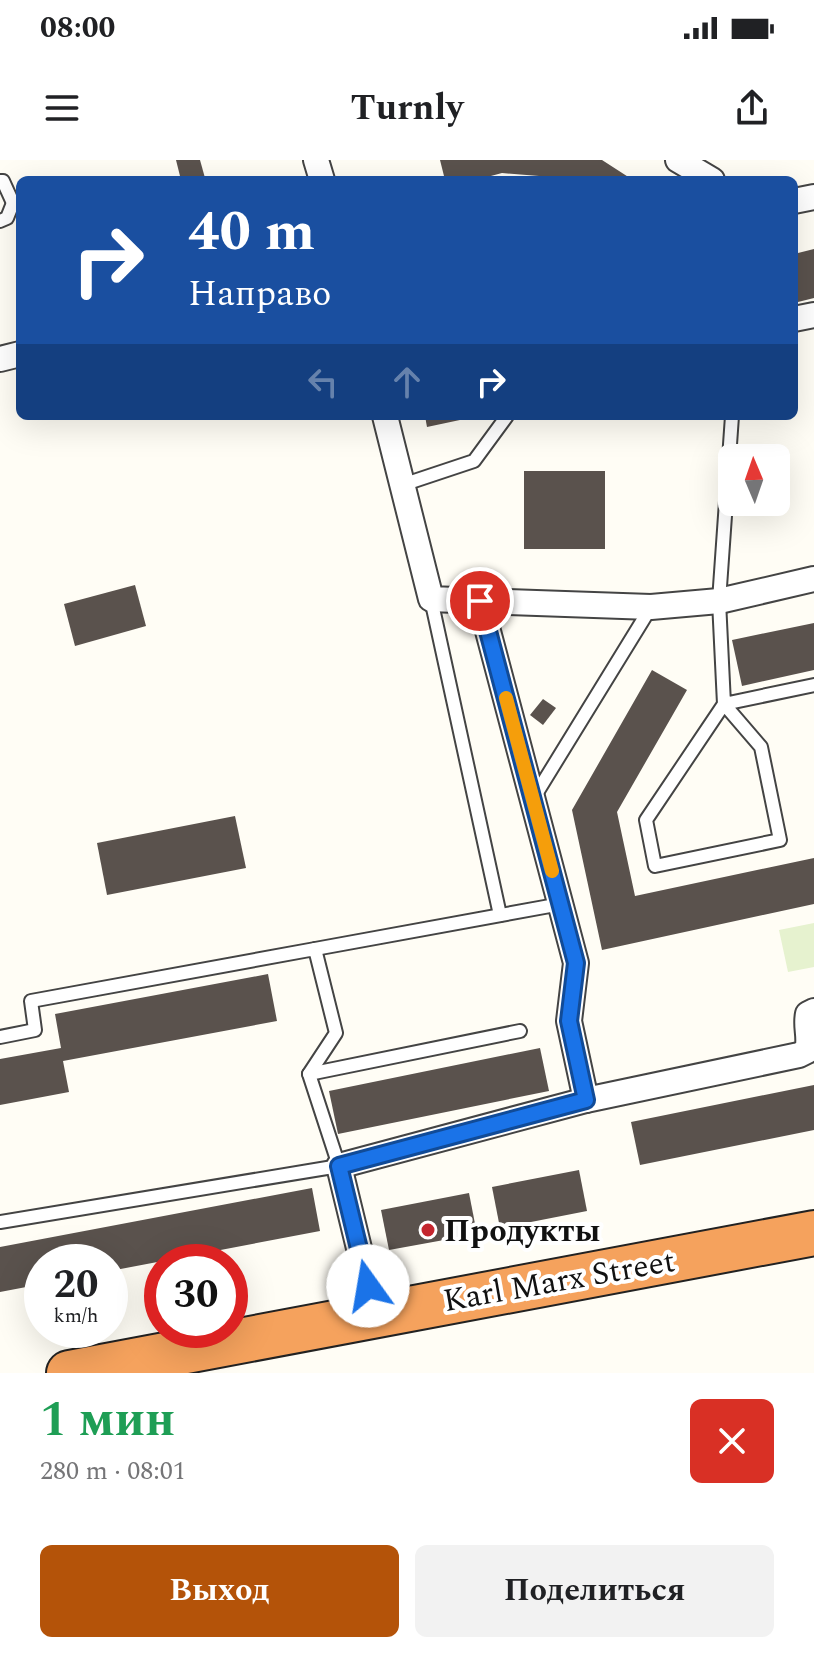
<!DOCTYPE html>
<html lang="ru">
<head>
<meta charset="utf-8">
<style>
  body { margin:0; font-family:Spectral,serif; background:#f2f2f2; color:#202124; height:100vh; display:flex; flex-direction:column; font-size:30px; white-space:nowrap }
  * { box-sizing:border-box; margin:0 }
  p { font-size:26px; color:#757577 }
  .icon { flex:none; width:44px; height:44px; fill:none; stroke:currentColor; stroke-width:2; stroke-linecap:round; stroke-linejoin:round }
  .map { position:relative; height:1213px; overflow:hidden }
  .details { display:flex; flex-direction:column; background:#fff; flex:1 }
  .details>* { flex:none }
  .top-card { position:absolute; left:16px; top:16px; width:782px; height:244px; border-radius:12px; box-shadow:0 8px 32px #0002; background:#1a4fa0; color:#fff; overflow:hidden }
  .needle { width:52px; rotate:358deg }
  .fabs { position:absolute; left:718px; top:284px; display:grid; gap:16px }
  .fabs a { display:grid; place-items:center; width:72px; height:72px; border-radius:12px; background:#fff; box-shadow:0 8px 32px #0002; font-size:40px }
  .speed { position:absolute; left:24px; top:1084px; display:flex; gap:16px; font-size:40px; font-weight:700; text-align:center }
  .speed>* { display:grid; place-content:center; width:104px; height:104px; border-radius:50%; background:#fff; box-shadow:0 8px 32px #0002; line-height:1 }
  .speed small { font-size:20px; font-weight:400 }
  .speed .limit { border:12px solid #d22; background:#fff; color:#111 }
  .pin { position:absolute; display:grid; place-items:center; width:68px; height:68px; color:#fff; margin:-34px; border:4px solid #fff; border-radius:50%; box-shadow:0 2px 8px #0007 }
  .me { position:absolute; width:88px; margin:-44px; rotate:347deg; stroke-linejoin:round; filter:drop-shadow(0 0 6px #0008) }
  .turn { display:flex; align-items:center; gap:28px; height:168px; padding:0 40px; font-size:36px }
  .turn .icon { width:104px; height:104px; stroke-width:2.5 }
  .turn b { display:block; font-size:56px; line-height:68px }
  .lanes { display:flex; align-items:center; height:76px; padding:0 40px; background:#0003; justify-content:center; gap:40px; direction:ltr }
  .lanes .off { opacity:.35 }
  .round { display:grid; place-items:center; flex:none; width:84px; height:84px; border-radius:12px; background:#f2f2f2 }
  .head { display:flex; align-items:center; justify-content:space-between; height:136px; padding:0 40px }
  h1 { font-size:48px; font-weight:700; line-height:60px; color:#1e9e55 }
  .cta { display:flex; gap:16px; margin-top:auto; padding:16px 40px }
  .cta a { flex:1; height:92px; border-radius:12px; background:#b45309; color:#fff; font-size:32px; font-weight:700; line-height:92px; text-align:center }
  .cta a+a { background:#f2f2f2; color:#202124 }
  .status { display:flex; justify-content:space-between; align-items:center; height:56px; padding:0 40px; background:#fff; direction:ltr }
  .status svg { height:22px; fill:currentColor }
  header { display:flex; justify-content:space-between; align-items:center; height:104px; padding:0 40px; background:#fff; font-size:36px; font-weight:700 }
  .map>svg:first-child { display:block }
  .pitch { fill:#e6f2cf }
  .building { fill:#5a524d }
  .lines { fill:none; stroke-linecap:round; stroke-linejoin:round }
  .lane-casing { stroke:#444; stroke-width:16 }
  .street-casing { stroke:#444; stroke-width:28 }
  .highway-casing { stroke:#222; stroke-width:48 }
  .lane { stroke:#fff; stroke-width:12 }
  .street { stroke:#fff; stroke-width:24 }
  .highway { stroke:#f5a25d; stroke-width:44 }
  .route-casing { stroke:#114b97; stroke-width:20 }
  .route { stroke:#1a73e8; stroke-width:14 }
  .slow { stroke:#f59e0b; stroke-width:14 }
  .poi-dot { fill:#c4262e; stroke:#fff; stroke-width:3 }
  .labels { text-anchor:middle; stroke-width:8; stroke-linejoin:round; paint-order:stroke }
  .poi-label { font-size:32px; font-weight:bold; fill:#111; stroke:#fff; text-anchor:start }
  .street-label { font-size:32px; fill:#111; stroke:#fff }
</style>
</head>
<body>
<div class="status"><b>08:00</b><svg viewBox="0 0 49 12"><path d="M0 12V9h3v3zM5 12V6h3v6zM10 12V3h3v9zM15 12V0h3v12zM26 1h20v11H26zM47 4h2v5h-2z"/></svg></div>
<header><svg class="icon" aria-label="menu" viewBox="0 0 24 24"><path d="M4 6h16M4 12h16M4 18h16"/></svg>Turnly<svg class="icon" aria-label="share" viewBox="0 0 24 24"><path d="M12 15V3M7 8l5-5 5 5M5 13v7h14v-7"/></svg></header>
<div class="map">
<svg width="814" height="1213" viewBox="0 0 814 1213">
  <rect width="100%" height="100%" fill="#fffdf5"/>
  <!-- pitch -->
  <path class="pitch" d="M814 763V807L788 812 779 770Z"/>
  <!-- building -->
  <g class="building">
    <path d="M176 0H200L205 18 181 20Z"/>
    <path d="M440 0H602L633 20H546L539 16 502 13 476 20H445Z"/>
    <path d="M814 89V138L794 143V94Z"/>
    <path d="M425 256H474V257L427 267Z"/>
    <rect x="524" y="311" width="81" height="78"/>
    <path d="M135 425 146 466 75 486 64 444Z"/>
    <path d="M814 463V510L742 526 732 480Z"/>
    <path d="M652 510 687 530 617 652 635 736 814 698V744L602 790 572 650Z"/>
    <path d="M543 539 556 548 543 565 530 555Z"/>
    <path d="M235 656 246 708 107 735 97 683Z"/>
    <path d="M268 814 277 861 63 901 69 932 0 945V899L61 888 55 854Z"/>
    <path d="M540 888 549 931 338 974 329 931Z"/>
    <path d="M814 925V970L640 1005 631 962Z"/>
    <path d="M579 1010 587 1051 500 1068 492 1027Z"/>
    <path d="M312 1028 320 1071 110 1111V1102H42V1124L0 1132V1087Z"/>
    <path d="M469 1033 477 1074 389 1090 381 1050Z"/>
  </g>
  <g class="lines">
    <defs>
      <g id="lane">
        <path d="M0 21H3L13 43 20 41"/>
        <path d="M0 61 7 58 13 43"/>
        <path d="M732 256 719 441 724 544 646 660 655 706 780 680 761 587 724 544 814 525"/>
        <path d="M402 325 474 301 507 256"/>
        <path d="M431 439 500 755"/>
        <path d="M533 639 651 447"/>
        <path d="M315 789 561 744"/>
        <path d="M0 877 35 870 31 841 315 789 336 873 309 914 339 1006 0 1062"/>
        <path d="M309 914 520 871"/>
      </g>
      <g id="street">
        <path d="M316 0 322 20"/>
        <path d="M678 0 712 20"/>
        <path d="M794 41 814 37"/>
        <path d="M794 159 814 155"/>
        <path d="M0 199 20 194"/>
        <path d="M385 256 431 439 480 441 576 803 569 861 586 940"/>
        <path d="M480 441 651 447 719 441 814 419"/>
        <path d="M375 1154 339 1006 586 940 799 895 807 891C811 878 805 867 808 854L814 851"/>
      </g>
      <path id="highway" d="M69 1213 814 1073"/>
    </defs>
    <!-- lane casing -->
    <use href="#lane" class="lane-casing"/>
    <!-- street casing -->
    <use href="#street" class="street-casing"/>
    <!-- highway casing -->
    <use href="#highway" class="highway-casing"/>
    <!-- lane -->
    <use href="#lane" class="lane"/>
    <!-- street -->
    <use href="#street" class="street"/>
    <!-- highway -->
    <use href="#highway" class="highway"/>
  </g>
  <g class="lines">
    <defs>
      <path id="route" d="M368 1126 339 1006 586 940 569 861 576 803 480 441"/>
    </defs>
    <!-- route casing -->
    <use href="#route" class="route-casing"/>
    <!-- route -->
    <use href="#route" class="route"/>
    <!-- slow -->
    <path class="slow" d="M506 538 552 711"/>
  </g>
  <!-- markers -->
  <circle class="poi-dot" cx="428" cy="1070" r="8"/>
  <g class="labels">
    <!-- poi labels -->
    <g class="poi-label">
      <text x="444" y="1081">Продукты</text>
    </g>
    <!-- street labels -->
    <g class="street-label">
      <text transform="translate(559 1120) rotate(-10)" y="11">Karl Marx Street</text>
    </g>
  </g>
</svg>
<div class="fabs">
<a><svg class="needle" viewBox="-14 -14 28 28"><path d="M0-13l5 13h-10z" fill="#e53935"/><path d="M0 13l5-13h-10z" fill="#757577"/></svg></a>
</div>
<div class="speed"><div>20<small>km/h</small></div><div class="limit">30</div></div>
<div class="pin" style="left:480px;top:441px;background:#d93025"><svg class="icon" aria-label="arrive" viewBox="0 0 24 24"><path d="M6 21V4h12l-3 4 3 4H6"/></svg></div>
<svg class="me" style="left:368px;top:1126px" viewBox="-20 -20 40 40"><circle r="19" fill="#fff"/><path d="M0-13L10 11 0 6-10 11z" fill="#1a73e8"/></svg>
<div class="top-card">
<div class="turn"><svg class="icon" aria-label="right" viewBox="0 0 24 24"><path d="M7 20v-9h11M14 6l5 5-5 5"/></svg><div><b>40 m</b>Направо</div></div>
<div class="lanes"><svg class="icon off" aria-label="left" viewBox="0 0 24 24"><path d="M17 20v-9H6M10 6l-5 5 5 5"/></svg><svg class="icon off" aria-label="ahead" viewBox="0 0 24 24"><path d="M12 20V5M6 11l6-6 6 6"/></svg><svg class="icon" aria-label="right" viewBox="0 0 24 24"><path d="M7 20v-9h11M14 6l5 5-5 5"/></svg></div>
</div>
</div>
<section class="details">
<div class="head"><div><h1>1 мин</h1><p>280 m · 08:01</p></div><a class="round" style="background:#d93025;color:#fff"><svg class="icon" aria-label="close" viewBox="0 0 24 24"><path d="M6 6l12 12M18 6L6 18"/></svg></a></div>
<div class="cta"><a>Выход</a><a>Поделиться</a></div>
</section>
</body>
</html>
